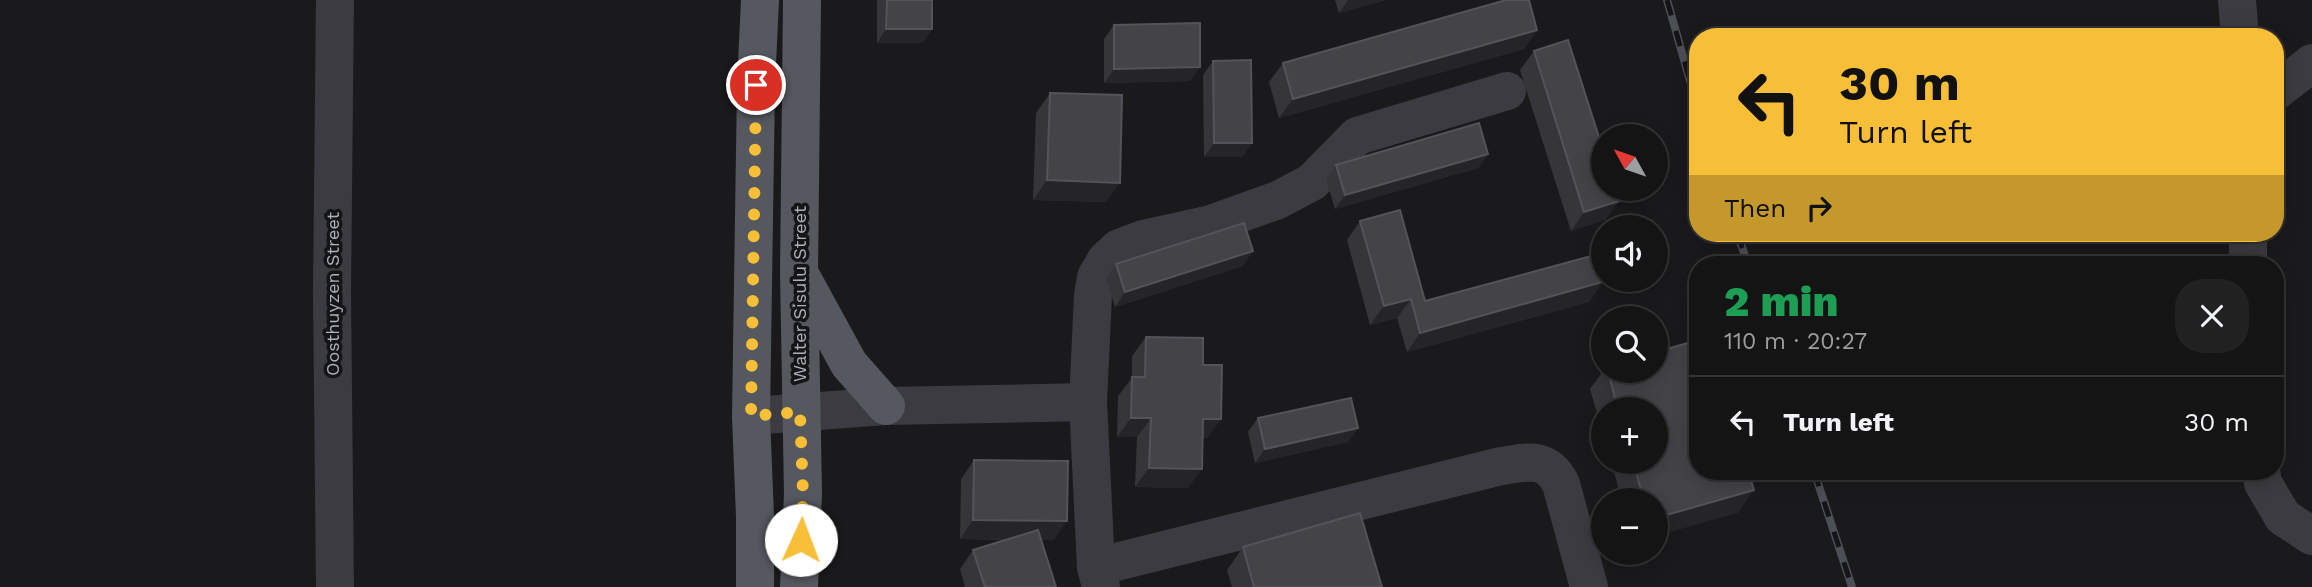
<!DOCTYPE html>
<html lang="en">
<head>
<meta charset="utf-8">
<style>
  body { margin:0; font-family:"Work Sans",sans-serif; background:#212122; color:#f1f3f6; height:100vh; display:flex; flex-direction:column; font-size:26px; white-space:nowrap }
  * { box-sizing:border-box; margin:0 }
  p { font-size:23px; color:#9d9ea0 }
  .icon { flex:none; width:38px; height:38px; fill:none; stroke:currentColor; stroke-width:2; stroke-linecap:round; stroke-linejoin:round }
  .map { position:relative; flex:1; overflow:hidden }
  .drawer { position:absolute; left:1689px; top:256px; width:595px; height:224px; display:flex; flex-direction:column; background:#141415; border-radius:28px; box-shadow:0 4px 18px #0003,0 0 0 2px #333334 }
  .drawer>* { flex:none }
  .top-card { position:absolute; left:1689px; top:28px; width:595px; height:214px; border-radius:28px; box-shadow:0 4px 18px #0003,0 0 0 2px #333334; background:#f7be37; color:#111; overflow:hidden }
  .needle { width:46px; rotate:310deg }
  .controls { position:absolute; left:1591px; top:124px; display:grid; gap:14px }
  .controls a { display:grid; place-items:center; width:77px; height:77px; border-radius:50%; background:#141415; box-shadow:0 4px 18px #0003,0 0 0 2px #333334; font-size:35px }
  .pin { position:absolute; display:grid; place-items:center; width:60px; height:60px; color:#fff; margin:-30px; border:4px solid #fff; border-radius:50%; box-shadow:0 2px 7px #0007 }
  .me { position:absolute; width:77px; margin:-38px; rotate:2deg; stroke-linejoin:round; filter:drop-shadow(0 0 5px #0008) }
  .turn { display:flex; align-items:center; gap:24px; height:147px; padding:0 35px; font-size:32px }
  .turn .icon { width:91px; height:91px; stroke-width:2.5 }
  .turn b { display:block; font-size:49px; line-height:60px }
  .then { display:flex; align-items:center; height:66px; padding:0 35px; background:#0003; gap:14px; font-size:26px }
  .round { display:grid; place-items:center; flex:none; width:74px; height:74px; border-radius:28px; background:#212122 }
  .headline { display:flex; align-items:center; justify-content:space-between; height:119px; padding:0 35px }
  h1 { font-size:42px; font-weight:800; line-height:52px; color:#1e9e55 }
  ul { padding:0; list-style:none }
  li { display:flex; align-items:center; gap:21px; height:91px; padding:0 35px; border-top:2px solid #333334 }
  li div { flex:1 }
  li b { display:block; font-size:26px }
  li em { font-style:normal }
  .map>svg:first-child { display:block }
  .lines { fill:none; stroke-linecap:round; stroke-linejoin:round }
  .minor { stroke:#3b3b41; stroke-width:38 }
  .major { stroke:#565860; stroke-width:38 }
  .rail-casing { stroke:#4d4f56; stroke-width:8 }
  .rail { stroke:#151517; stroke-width:5; stroke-dasharray:16; stroke-linecap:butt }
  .wall { fill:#36363a }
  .shaded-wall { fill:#252528 }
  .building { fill:#434348; stroke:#53545a; stroke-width:2 }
  .route { stroke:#f7be37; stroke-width:12; stroke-dasharray:0 21.6 }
  .labels { text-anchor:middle; stroke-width:7; stroke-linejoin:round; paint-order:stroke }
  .street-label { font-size:18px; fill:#acb0bc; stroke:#151517 }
</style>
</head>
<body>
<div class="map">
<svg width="2312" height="587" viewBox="0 0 2312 587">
  <rect width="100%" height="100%" fill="#1a1a1c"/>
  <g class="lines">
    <!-- minor -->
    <g class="minor">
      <path d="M335 0 332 292 335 587"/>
      <path d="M2237 0 2240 37"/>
      <path d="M2275 92 2312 63"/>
      <path d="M2248 233V264"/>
      <path d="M751 416 886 406 1088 402"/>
      <path d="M2261 471 2263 483 2283 517 2312 536"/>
      <path d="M1096 567 1501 466C1528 462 1547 456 1561 484L1589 587"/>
      <path d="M1101 587 1096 567 1088 402 1093 295 1096 277 1106 260 1119 248 1143 239 1211 224 1278 200 1312 182 1357 136 1507 91"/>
    </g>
    <!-- major -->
    <g class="major">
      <path d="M802 278 849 364 886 406"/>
      <path d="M755 587V517L751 416 756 85 760 0"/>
      <path d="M799 587 803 493 799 273 802 0"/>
    </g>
    <defs>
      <g id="rail">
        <path d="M1667 0 1698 109"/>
        <path d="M1737 233 1748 264"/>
        <path d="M1814 471 1852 587"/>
      </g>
    </defs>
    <!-- rail casing -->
    <use href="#rail" class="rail-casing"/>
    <!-- rail -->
    <use href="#rail" class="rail"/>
  </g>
  <!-- wall -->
  <g class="wall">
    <path d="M877 0H932V29L922 43H877Z"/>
    <path d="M1335 0H1386L1339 13Z"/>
    <path d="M1114 25 1190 81 1104 83V39Z"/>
    <path d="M1537 30 1524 49 1279 118 1269 82 1283 63Z"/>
    <path d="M1534 51 1619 201 1605 220 1571 231 1520 70Z"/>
    <path d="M1213 61 1252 143 1242 157H1204L1203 75Z"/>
    <path d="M1050 93 1106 202 1033 200 1036 113Z"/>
    <path d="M1488 154 1478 168 1335 209 1326 179 1336 165Z"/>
    <path d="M1360 221 1425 301 1602 282 1589 302 1407 352 1397 318 1370 325 1347 240Z"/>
    <path d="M1116 264 1243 266 1115 307 1106 278Z"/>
    <path d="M1146 337 1203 365 1221 419 1207 438H1202L1188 488 1135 487 1137 437H1117L1118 396 1132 378V356Z"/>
    <path d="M1603 371H1656L1738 513 1656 500H1622L1611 462H1656V410H1603V434L1590 389Z"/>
    <path d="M1258 418 1358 428 1348 442 1255 463 1248 432Z"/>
    <path d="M974 460 1054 540H1041L1056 587H965L960 569 973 550 1006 540 960 539 961 479Z"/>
    <path d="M1243 547 1382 587H1232L1227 570Z"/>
  </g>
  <!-- shaded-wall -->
  <g class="shaded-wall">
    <path d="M1348 0H1386L1339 13Z"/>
    <path d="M886 29H932L922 43H877Z"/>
    <path d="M1537 30 1524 49 1279 118 1293 99Z"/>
    <path d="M1200 67 1190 81 1104 83 1114 69Z"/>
    <path d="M1214 143H1252L1242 157H1204Z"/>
    <path d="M1488 154 1478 168 1335 209 1345 195Z"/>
    <path d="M1047 180 1120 183 1106 202 1033 200Z"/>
    <path d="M1619 201 1605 220 1571 231 1584 212Z"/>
    <path d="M1253 251 1243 266 1115 307 1125 292Z"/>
    <path d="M1602 282 1589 302 1407 352 1420 333Z"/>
    <path d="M1411 299 1397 318 1370 325 1384 306Z"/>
    <path d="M1131 418H1151L1137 437H1117Z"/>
    <path d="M1203 419H1221L1207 438H1189Z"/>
    <path d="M1358 428 1348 442 1255 463 1265 449Z"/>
    <path d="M1149 468 1202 469 1188 488 1135 487Z"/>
    <path d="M1754 490 1738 513 1656 536V518Z"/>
    <path d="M973 520 1067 521 1054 540 960 539Z"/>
  </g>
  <!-- building -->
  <g class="building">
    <path d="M887 0H932V29H886Z"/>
    <path d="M1506 0H1529L1537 30 1293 99 1283 63Z"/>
    <path d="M1200 23V67L1114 69V25Z"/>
    <path d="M1568 40 1603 150V189H1615L1619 201 1584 212 1534 51Z"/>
    <path d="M1251 60 1252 143H1214L1213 61Z"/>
    <path d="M1050 93 1122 95 1120 183 1047 180Z"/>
    <path d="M1479 123 1488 154 1345 195 1336 165Z"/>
    <path d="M1400 210 1425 301 1595 255 1602 282 1420 333 1411 299 1384 306 1360 221Z"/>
    <path d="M1244 223 1253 251 1125 292 1116 264Z"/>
    <path d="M1146 337 1203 338V365H1222L1221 419H1203L1202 469 1149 468 1151 418H1131L1132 377H1145Z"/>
    <path d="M1698 340V471H1748L1754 490 1656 518V500H1644L1633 462H1656V410H1618L1608 371H1656V352Z"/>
    <path d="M1351 398 1358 428 1265 449 1258 418Z"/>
    <path d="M974 460 1068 461 1067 521 973 520Z"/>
    <path d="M1360 513 1382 587H1254L1243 547Z"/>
    <path d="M1038 530 1056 587H985L973 550Z"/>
  </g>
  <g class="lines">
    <!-- route -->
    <path class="route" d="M756 85 751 416 800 412 803 494 801 540"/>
  </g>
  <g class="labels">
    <!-- street labels -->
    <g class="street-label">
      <text transform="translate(333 294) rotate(-90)" y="6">Oosthuyzen Street</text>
      <text transform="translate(800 294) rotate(-90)" y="6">Walter Sisulu Street</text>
    </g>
  </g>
</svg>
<div class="controls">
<a><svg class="needle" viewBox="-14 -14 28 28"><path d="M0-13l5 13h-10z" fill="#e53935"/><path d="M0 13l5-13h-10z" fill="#9d9ea0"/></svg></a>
<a><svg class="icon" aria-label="sound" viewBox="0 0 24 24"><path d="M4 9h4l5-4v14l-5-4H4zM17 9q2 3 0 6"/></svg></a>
<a><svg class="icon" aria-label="search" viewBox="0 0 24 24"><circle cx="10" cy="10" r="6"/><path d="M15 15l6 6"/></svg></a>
<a>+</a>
<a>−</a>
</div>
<div class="pin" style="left:756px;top:85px;background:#d93025"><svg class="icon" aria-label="arrive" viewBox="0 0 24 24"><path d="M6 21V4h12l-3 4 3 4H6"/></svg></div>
<svg class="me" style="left:801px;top:540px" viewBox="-20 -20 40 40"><circle r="19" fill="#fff"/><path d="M0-13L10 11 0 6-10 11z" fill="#f7be37"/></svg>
<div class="top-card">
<div class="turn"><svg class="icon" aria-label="left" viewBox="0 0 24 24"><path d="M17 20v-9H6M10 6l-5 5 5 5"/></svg><div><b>30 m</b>Turn left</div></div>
<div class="then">Then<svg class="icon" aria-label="right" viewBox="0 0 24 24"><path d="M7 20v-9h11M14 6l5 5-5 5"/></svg></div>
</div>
<section class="drawer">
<div class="headline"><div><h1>2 min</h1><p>110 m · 20:27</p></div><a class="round"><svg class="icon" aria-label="close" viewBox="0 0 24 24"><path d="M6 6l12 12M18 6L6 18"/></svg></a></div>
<ul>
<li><svg class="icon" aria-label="left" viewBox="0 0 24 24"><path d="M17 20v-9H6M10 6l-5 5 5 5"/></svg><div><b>Turn left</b></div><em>30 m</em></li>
</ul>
</section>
</div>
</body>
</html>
